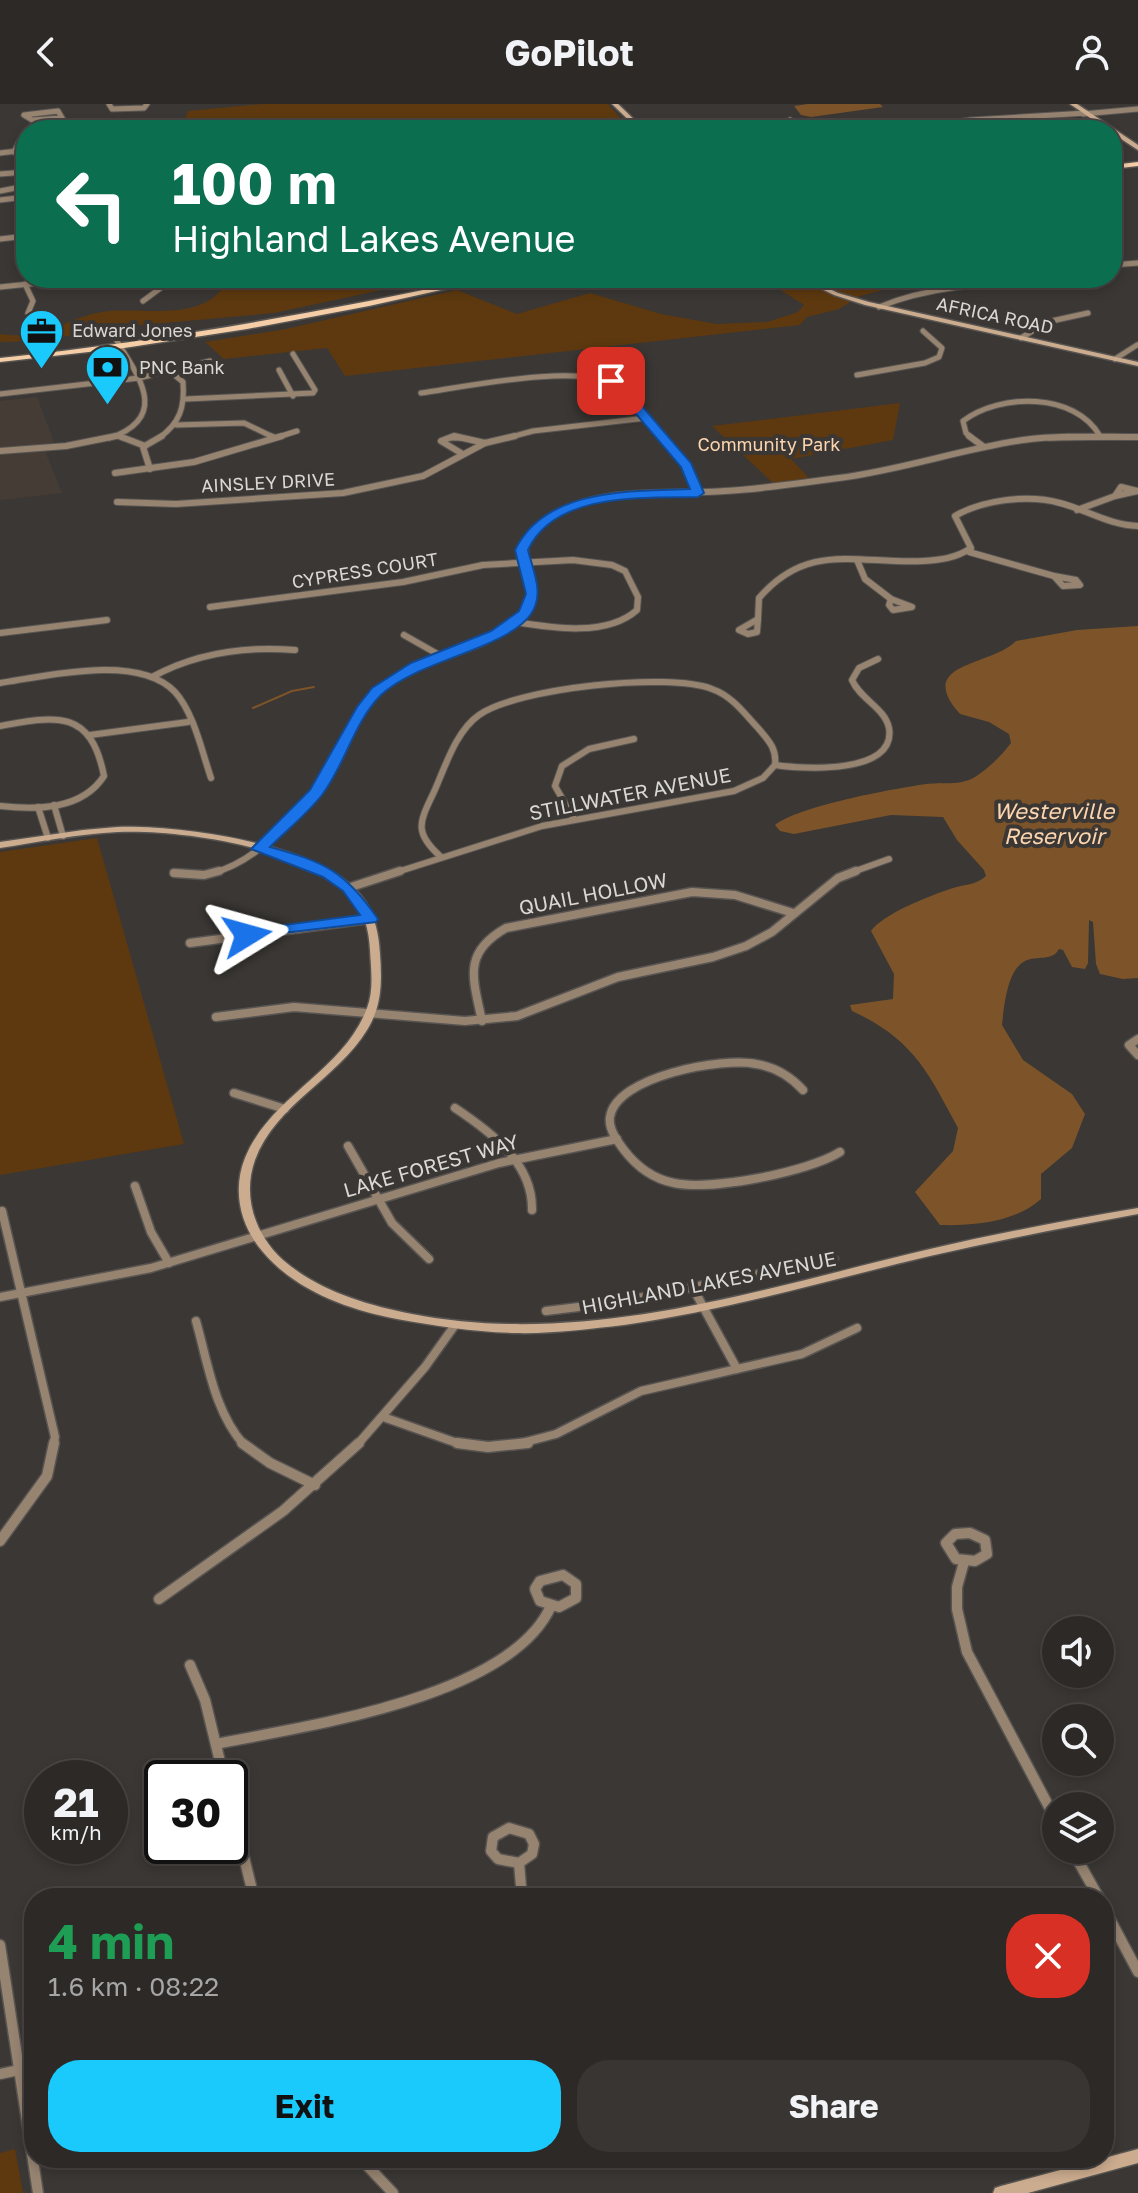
<!DOCTYPE html>
<html lang="en">
<head>
<meta charset="utf-8">
<style>
  body { margin:0; font-family:"Golos Text",sans-serif; background:#383533; color:#f1f3f6; height:100vh; display:flex; flex-direction:column; font-size:30px; white-space:nowrap }
  * { box-sizing:border-box; margin:0 }
  p { font-size:26px; color:#a6a6a7 }
  .icon { flex:none; width:44px; height:44px; fill:none; stroke:currentColor; stroke-width:2; stroke-linecap:round; stroke-linejoin:round }
  .map { position:relative; flex:1; overflow:hidden }
  .sheet { position:absolute; left:24px; top:1784px; width:1090px; height:280px; display:flex; flex-direction:column; background:#2c2927; border-radius:32px; box-shadow:0 4px 12px #0003,0 0 0 2px #484544 }
  .sheet>* { flex:none }
  .top-card { position:absolute; left:16px; top:16px; width:1106px; height:168px; border-radius:32px; box-shadow:0 4px 12px #0003,0 0 0 2px #484544; background:#0b6e4f; color:#fff; overflow:hidden }
  .tools { position:absolute; left:1042px; top:1512px; display:grid; gap:16px }
  .tools a { display:grid; place-items:center; width:72px; height:72px; border-radius:50%; background:#2c2927; box-shadow:0 4px 12px #0003,0 0 0 2px #484544; font-size:40px }
  .speed { position:absolute; left:24px; top:1656px; display:flex; gap:16px; font-size:40px; font-weight:700; text-align:center }
  .speed>* { display:grid; place-content:center; width:104px; height:104px; border-radius:50%; background:#2c2927; box-shadow:0 4px 12px #0003,0 0 0 2px #484544; line-height:1 }
  .speed small { font-size:20px; font-weight:400 }
  .speed .limit { border:4px solid #111; border-radius:12px; background:#fff; color:#111 }
  .pin { position:absolute; display:grid; place-items:center; width:68px; height:68px; color:#fff; margin:-34px; border-radius:16px; box-shadow:0 4px 12px #0006 }
  .me { position:absolute; width:88px; margin:-44px; rotate:82deg; stroke-linejoin:round; filter:drop-shadow(0 0 6px #0008) }
  .turn { display:flex; align-items:center; gap:28px; height:168px; padding:0 24px; font-size:36px }
  .turn .icon { width:104px; height:104px; stroke-width:2.5 }
  .turn b { display:block; font-size:56px; line-height:68px }
  .round { display:grid; place-items:center; flex:none; width:84px; height:84px; border-radius:32px; background:#383533 }
  .overview { display:flex; align-items:center; justify-content:space-between; height:136px; padding:0 24px }
  h1 { font-size:48px; font-weight:700; line-height:60px; color:#1e9e55 }
  .primary-button { display:flex; gap:16px; margin-top:auto; padding:16px 24px }
  .primary-button a { flex:1; height:92px; border-radius:32px; background:#1acafc; color:#111; font-size:32px; font-weight:700; line-height:92px; text-align:center }
  .primary-button a+a { background:#383533; color:#f1f3f6 }
  header { display:flex; justify-content:space-between; align-items:center; height:104px; padding:0 24px; background:#2c2927; font-size:36px; font-weight:700 }
  .map>svg:first-child { display:block }
  .built { fill:#453d35 }
  .green { fill:#5e390f }
  .water { fill:#7d5429 }
  .lines { fill:none; stroke-linecap:round; stroke-linejoin:round }
  .stream { stroke:#7d5429; stroke-width:2 }
  .street-far3-casing { stroke:#575451; stroke-width:7 }
  .street-far2-casing { stroke:#575451; stroke-width:8 }
  .street-far1-casing { stroke:#575451; stroke-width:11 }
  .street-casing { stroke:#575451; stroke-width:13 }
  .secondary-casing { stroke:#575451; stroke-width:3 }
  .primary-casing { stroke:#575451; stroke-width:3 }
  .street-far3 { stroke:#968370; stroke-width:5 }
  .street-far2 { stroke:#968370; stroke-width:6 }
  .street-far1 { stroke:#968370; stroke-width:8 }
  .street { stroke:#968370; stroke-width:10 }
  .secondary { fill:#ccac8f; fill-rule:evenodd }
  .primary { fill:#f5cda6; fill-rule:evenodd }
  .route { fill:#1a73e8; stroke:#114b97; stroke-width:2 }
  .labels { text-anchor:middle; stroke-width:8; stroke-linejoin:round; paint-order:stroke }
  .far-street-label { font-size:18px; fill:#dad8d6; stroke:#3a3734 }
  .far-poi-label { font-size:18px; fill:#dad8d6; stroke:#3a3734; text-anchor:start }
  .far-park-label { font-size:18px; fill:#fcd5b0; stroke:#3a3734 }
  .street-label { font-size:20px; fill:#dad8d6; stroke:#3a3734 }
  .water-label { font-size:22px; font-style:italic; fill:#fcd5af; stroke:#3a3734 }
</style>
</head>
<body>
<header><svg class="icon" aria-label="back" viewBox="0 0 24 24"><path d="M15 5l-7 7 7 7"/></svg>GoPilot<svg class="icon" aria-label="person" viewBox="0 0 24 24"><circle cx="12" cy="8" r="4"/><path d="M4 21q1-7 8-7t8 7"/></svg></header>
<div class="map">
<svg width="1138" height="2089" viewBox="0 0 1138 2089">
  <rect width="100%" height="100%" fill="#3a3734"/>
  <!-- built -->
  <path class="built" d="M37 293 54 338 45 347 62 389 0 396V297Z"/>
  <!-- green -->
  <g class="green">
    <path d="M262 0H608L631 26H193L185 15 188 7Z"/>
    <path d="M220 174H438L274 209 120 223 38 237 0 238V230C42 236 60 218 96 209 135 200 192 220 221 186Z"/>
    <path d="M867 174H962L917 177 860 192 839 205 807 213 800 221 345 272 327 244 224 255 205 238 286 225 457 186 517 210 590 189 661 210 717 220 767 218 798 208 804 201 779 185Z"/>
    <path d="M900 299 893 336 791 355 809 374 773 379 712 322Z"/>
    <path d="M97 734 184 1040 0 1071V748Z"/>
    <path d="M15 2045 23 2089H0V2049Z"/>
  </g>
  <!-- water -->
  <g class="water">
    <path d="M808 0H880L883 3 811 13 801 11 794 2Z"/>
    <path d="M1138 522V874L1123 875 1100 870 1096 860 1093 818 1089 816 1088 859 1085 865 1072 863 1063 846 1059 845C1052 858 1037 851 1025 857 1007 866 1004 903 1002 921L1023 956 1072 990 1085 1010 1072 1044 1041 1070V1095C1016 1118 973 1122 940 1121L915 1088 953 1047 958 1024C928 968 913 935 852 907L850 901 893 895 894 870 871 827C883 810 929 792 950 785 963 780 975 782 986 772L984 766 957 736 943 713 891 711 794 730 780 727 775 721C799 702 892 685 926 680 941 678 961 682 975 673 989 664 1001 652 1011 639L1009 630 989 618 960 610C914 558 990 563 1016 537L1077 526Z"/>
  </g>
  <g class="lines">
    <!-- stream -->
    <path class="stream" d="M253 604 292 587 314 583"/>
    <defs>
      <g id="street-far3">
        <path d="M109 0 112 5 144 4 147 0"/>
        <path d="M1083 10 1138 5"/>
        <path d="M62 14 32 16 24 11 58 7 69 26"/>
        <path d="M790 16 798 26"/>
        <path d="M151 26V23L164 26"/>
        <path d="M903 26 971 16 1087 9"/>
        <path d="M14 48 19 38 26 37"/>
        <path d="M0 49 26 46"/>
        <path d="M0 70 26 68"/>
        <path d="M0 87 26 82"/>
        <path d="M0 96 26 93"/>
        <path d="M0 135 26 132"/>
        <path d="M1112 161 1138 159"/>
        <path d="M25 180 33 197 28 209"/>
        <path d="M0 183 89 174"/>
        <path d="M143 197 166 180 169 174"/>
        <path d="M879 203C943 176 1018 180 1086 174"/>
        <path d="M1021 234 1047 218 1088 209"/>
        <path d="M1115 255 1137 241"/>
        <path d="M279 266 293 292"/>
        <path d="M857 271 925 259 939 253 942 244 923 227"/>
        <path d="M421 289C464 283 582 258 618 282 635 293 650 318 663 334"/>
        <path d="M0 290 139 274 210 257"/>
        <path d="M186 295 313 289 315 286 293 250"/>
        <path d="M176 321 244 319 273 333"/>
        <path d="M119 332 123 334"/>
        <path d="M110 334C170 313 139 273 117 237"/>
        <path d="M159 334C180 319 185 303 183 278L171 268"/>
        <path d="M275 334 297 327"/>
        <path d="M450 334H461"/>
        <path d="M507 334 533 327 646 314"/>
        <path d="M972 334 966 329 963 317C1000 289 1075 288 1100 332"/>
        <path d="M1048 334 1138 333"/>
      </g>
      <g id="street-far2">
        <path d="M119 332 145 342"/>
        <path d="M270 332 273 333"/>
        <path d="M661 332 687 362 698 389"/>
        <path d="M969 332 984 343"/>
        <path d="M0 347 66 342 116 332"/>
        <path d="M461 349 441 337 454 332 485 339 515 332"/>
        <path d="M150 365 143 343 162 332"/>
        <path d="M115 369 194 358 282 332"/>
        <path d="M1121 383 1138 387 1115 392Z"/>
        <path d="M117 398 176 400 343 389 423 372 485 339"/>
        <path d="M1077 406 1115 392"/>
        <path d="M969 448 1054 472"/>
        <path d="M857 456 865 475 891 495"/>
        <path d="M1054 472 1076 476 1080 481 1063 482Z"/>
        <path d="M891 495 912 503 893 506 889 501Z"/>
        <path d="M210 503 403 478 483 461 573 456 612 461 625 467 638 493 637 506C607 533 552 524 515 518"/>
        <path d="M758 515 759 494C808 437 857 460 923 457 941 456 956 454 971 444L955 412C982 396 1028 390 1060 399 1087 406 1109 421 1138 422"/>
        <path d="M758 515 757 528 748 530 739 526Z"/>
        <path d="M0 529 107 516"/>
        <path d="M404 531 441 552"/>
        <path d="M152 573C196 549 245 542 295 546"/>
        <path d="M0 579C46 572 139 549 175 588 194 609 202 648 211 674"/>
        <path d="M0 622C58 611 91 606 104 672 82 706 37 706 0 702"/>
        <path d="M90 631 188 618"/>
        <path d="M775 661C802 665 897 671 889 624 885 604 860 595 852 576L859 564 878 555"/>
        <path d="M54 701 63 732"/>
        <path d="M38 703 48 734"/>
        <path d="M574 715 555 682 562 662 589 645 634 635"/>
        <path d="M441 753C414 729 419 719 433 690 445 664 455 628 479 611 517 584 668 568 712 585 732 592 744 609 758 624 768 636 777 644 775 661"/>
        <path d="M212 769C253 760 304 709 325 673 341 645 352 613 375 590 416 550 484 553 523 511 552 479 498 448 547 415 597 381 668 391 725 387 763 385 801 379 839 374 902 366 961 345 1023 336 1061 331 1100 333 1138 333"/>
        <path d="M394 769 542 722 734 687 763 674 775 661"/>
        <path d="M850 769 889 755"/>
      </g>
      <g id="street-far1">
        <path d="M174 769 204 771 219 767"/>
        <path d="M348 784 400 767"/>
        <path d="M190 839 370 815"/>
        <path d="M216 913 294 903 465 917 517 912 618 873 713 853 746 842 772 828 838 774 856 767"/>
        <path d="M482 917C473 874 462 849 506 824L692 788 735 791 793 809"/>
        <path d="M1138 935 1129 941 1138 951"/>
        <path d="M803 986C790 972 775 963 756 960 723 953 616 972 610 1013 608 1025 618 1038 624 1046 637 1063 654 1075 674 1079 711 1087 808 1068 840 1048"/>
        <path d="M234 989 285 1005"/>
        <path d="M455 1004C491 1028 533 1059 532 1106"/>
        <path d="M348 1042 392 1119 429 1155"/>
        <path d="M135 1082 151 1128 169 1159"/>
        <path d="M2 1107 55 1333 53 1341"/>
        <path d="M693 1184 737 1265"/>
        <path d="M0 1193 151 1164 499 1059 617 1035"/>
        <path d="M546 1207 619 1198 834 1155"/>
        <path d="M196 1217C208 1259 214 1307 244 1341"/>
        <path d="M386 1314 457 1339 472 1341"/>
        <path d="M357 1341 425 1263 455 1221"/>
        <path d="M514 1341 556 1330 641 1287 802 1250 857 1224"/>
      </g>
      <g id="street">
        <path d="M242 1339 270 1359 315 1381"/>
        <path d="M457 1339 488 1343 528 1339"/>
        <path d="M970 1429 985 1436 987 1450 975 1457 956 1455 946 1439 955 1430Z"/>
        <path d="M0 1437 47 1372 54 1339"/>
        <path d="M964 1458 957 1483V1505L967 1548 1056 1716"/>
        <path d="M563 1471 576 1480V1494L559 1503 540 1497 535 1485 540 1477Z"/>
        <path d="M159 1495 283 1407 359 1339"/>
        <path d="M190 1561 205 1596 224 1674"/>
        <path d="M216 1640C305 1622 510 1594 551 1502"/>
        <path d="M230 1696 254 1794"/>
        <path d="M509 1724 529 1730 534 1740 532 1750 519 1759 498 1755 491 1747 493 1733Z"/>
        <path d="M1072 1746 1099 1794"/>
        <path d="M519 1759 522 1794"/>
        <path d="M1104 1804 1138 1868"/>
        <path d="M0 1841 38 2089"/>
        <path d="M0 1970 19 1966"/>
        <path d="M360 2054 393 2089"/>
      </g>
      <g id="secondary">
        <path d="M612 0H618L645 26H639Z"/>
        <path d="M1070 0H1077L1138 41V46L1112 29V26H1108Z"/>
        <path d="M799 174H807L838 189 869 198 1138 258V262L865 201 834 191Z"/>
        <path d="M117 723C181 721 310 739 356 786 373 803 379 827 380 850 382 878 382 902 367 926 337 975 275 1001 255 1056 242 1092 255 1131 283 1156 319 1187 366 1201 412 1210 587 1244 760 1185 930 1145 999 1129 1068 1116 1138 1104V1110C1068 1123 999 1136 930 1152 829 1176 728 1206 624 1221 588 1225 551 1230 515 1229 475 1228 436 1222 397 1215 349 1206 296 1187 263 1148 240 1122 232 1086 245 1054 270 992 344 967 367 904 374 886 371 865 370 846 369 826 364 806 350 791 306 744 180 725 118 728 78 730 39 738 0 744V738L83 726Z"/>
        <path d="M1138 2045V2059L1028 2089H993L995 2084 1001 2082Z"/>
      </g>
      <g id="primary">
        <path d="M1138 58V62L1112 65V61Z"/>
        <path d="M481 174H495L369 202 247 225 124 244 0 258V254C162 237 322 208 481 174Z"/>
      </g>
    </defs>
    <!-- street-far3 casing -->
    <use href="#street-far3" class="street-far3-casing"/>
    <!-- street-far2 casing -->
    <use href="#street-far2" class="street-far2-casing"/>
    <!-- street-far1 casing -->
    <use href="#street-far1" class="street-far1-casing"/>
    <!-- street casing -->
    <use href="#street" class="street-casing"/>
    <!-- secondary casing -->
    <use href="#secondary" class="secondary-casing"/>
    <!-- primary casing -->
    <use href="#primary" class="primary-casing"/>
    <!-- street-far3 -->
    <use href="#street-far3" class="street-far3"/>
    <!-- street-far2 -->
    <use href="#street-far2" class="street-far2"/>
    <!-- street-far1 -->
    <use href="#street-far1" class="street-far1"/>
    <!-- street -->
    <use href="#street" class="street"/>
    <!-- secondary -->
    <use href="#secondary" class="secondary"/>
    <!-- primary -->
    <use href="#primary" class="primary"/>
  </g>
  <!-- route -->
  <path class="route" d="M611 274 623 280 691 359 704 389 698 393C643 394 555 388 528 446 533 467 545 490 531 510 507 545 418 556 381 591 354 618 345 661 322 691 307 710 287 726 270 743 325 758 345 767 378 815L376 818 241 834V828L247 826 360 811 343 787 323 773 251 745 310 686 357 603 372 584 411 559 491 527 519 507 526 490 515 446C545 384 631 387 690 385L681 363 615 285 605 277Z"/>
  <!-- icons -->
  <defs>
    <symbol id="office-pin" viewBox="-11 -11 22 30"><path d="M0 17L-7.5 6A9.5 9.5 0 1 1 7.5 6Z" fill="#1acafc" stroke="#3a3734"/><path d="M-6-3h4V-5.5h4V-3h4V5H-6ZM-1-4.5V-3h2v-1.5ZM-6 0V1H6V0Z" fill="#111"/></symbol>
    <symbol id="bank-pin" viewBox="-11 -11 22 30"><path d="M0 17L-7.5 6A9.5 9.5 0 1 1 7.5 6Z" fill="#1acafc" stroke="#3a3734"/><path d="M-6-4H6V4H-6ZM0-2.3a2.3 2.3 0 1 0 0 4.6a2.3 2.3 0 1 0 0-4.6Z" fill="#111"/></symbol>
  </defs>
  <g fill-rule="evenodd">
    <use href="#office-pin" x="16" y="202" width="51" height="69"/>
    <use href="#bank-pin" x="82" y="238" width="51" height="69"/>
  </g>
  <g class="labels">
    <!-- far-street labels -->
    <g class="far-street-label">
      <text transform="translate(995 212) rotate(12)" y="6">AFRICA ROAD</text>
      <text transform="translate(268 379) rotate(-3)" y="6">AINSLEY DRIVE</text>
      <text transform="translate(365 467) rotate(-9)" y="6">CYPRESS COURT</text>
    </g>
    <!-- far-poi labels -->
    <g class="far-poi-label">
      <text x="72" y="233">Edward Jones</text>
      <text x="139" y="270">PNC Bank</text>
    </g>
    <!-- far-park labels -->
    <g class="far-park-label">
      <text x="769" y="347">Community Park</text>
    </g>
    <!-- street labels -->
    <g class="street-label">
      <text transform="translate(630 690) rotate(-11)" y="7">STILLWATER AVENUE</text>
      <text transform="translate(593 790) rotate(-11)" y="7">QUAIL HOLLOW</text>
      <text transform="translate(431 1062) rotate(-16)" y="7">LAKE FOREST WAY</text>
      <text transform="translate(709 1179) rotate(-11)" y="7">HIGHLAND LAKES AVENUE</text>
    </g>
    <!-- water labels -->
    <g class="water-label">
      <text x="1054" y="715">Westerville<tspan x="1054" dy="25">Reservoir</tspan></text>
    </g>
  </g>
</svg>
<div class="tools">
<a><svg class="icon" aria-label="sound" viewBox="0 0 24 24"><path d="M4 9h4l5-4v14l-5-4H4zM17 9q2 3 0 6"/></svg></a>
<a><svg class="icon" aria-label="search" viewBox="0 0 24 24"><circle cx="10" cy="10" r="6"/><path d="M15 15l6 6"/></svg></a>
<a><svg class="icon" aria-label="layers" viewBox="0 0 24 24"><path d="M12 4l9 5-9 5-9-5zM3 14l9 5 9-5"/></svg></a>
</div>
<div class="speed"><div>21<small>km/h</small></div><div class="limit">30</div></div>
<div class="pin" style="left:611px;top:277px;background:#d93025"><svg class="icon" aria-label="arrive" viewBox="0 0 24 24"><path d="M6 21V4h12l-3 4 3 4H6"/></svg></div>
<svg class="me" style="left:247px;top:831px" viewBox="-20 -20 40 40"><path d="M0-17L14 15 0 8-14 15z" fill="#1a73e8" stroke="#fff" stroke-width="4"/></svg>
<div class="top-card">
<div class="turn"><svg class="icon" aria-label="left" viewBox="0 0 24 24"><path d="M17 20v-9H6M10 6l-5 5 5 5"/></svg><div><b>100 m</b>Highland Lakes Avenue</div></div>
</div>
<section class="sheet">
<div class="overview"><div><h1>4 min</h1><p>1.6 km · 08:22</p></div><a class="round" style="background:#d93025;color:#fff"><svg class="icon" aria-label="close" viewBox="0 0 24 24"><path d="M6 6l12 12M18 6L6 18"/></svg></a></div>
<div class="primary-button"><a>Exit</a><a>Share</a></div>
</section>
</div>
</body>
</html>
